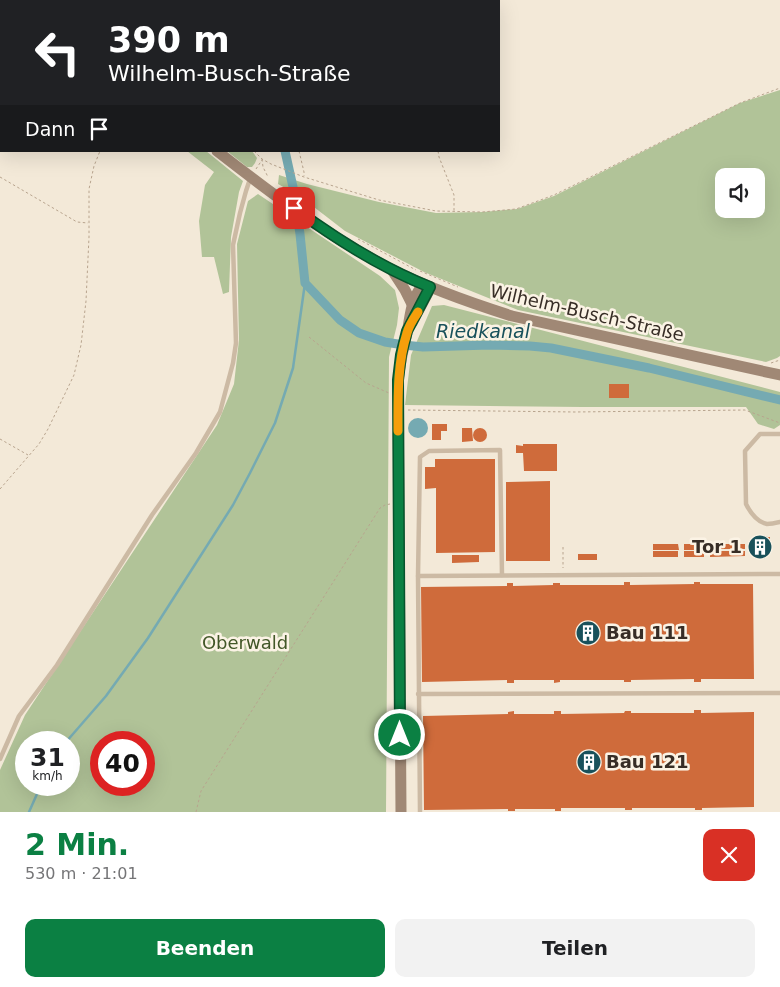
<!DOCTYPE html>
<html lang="de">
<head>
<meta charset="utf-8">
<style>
  body { margin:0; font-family:"DejaVu Sans",sans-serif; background:#f2f2f2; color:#202124; height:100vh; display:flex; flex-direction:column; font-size:19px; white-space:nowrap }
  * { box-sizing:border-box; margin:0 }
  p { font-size:16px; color:#757577 }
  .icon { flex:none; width:28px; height:28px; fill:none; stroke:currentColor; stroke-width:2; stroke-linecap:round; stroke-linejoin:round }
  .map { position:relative; height:812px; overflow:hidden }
  .side { display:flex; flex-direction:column; background:#fff; flex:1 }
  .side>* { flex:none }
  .top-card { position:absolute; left:0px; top:0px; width:500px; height:152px; box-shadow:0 5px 20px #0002; background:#202124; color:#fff; overflow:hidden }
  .buttons { position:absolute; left:715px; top:168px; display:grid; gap:10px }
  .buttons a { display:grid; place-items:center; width:50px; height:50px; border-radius:10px; background:#fff; box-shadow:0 5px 20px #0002; font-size:25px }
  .speed { position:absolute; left:15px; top:731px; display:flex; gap:10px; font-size:25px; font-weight:700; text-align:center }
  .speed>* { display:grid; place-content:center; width:65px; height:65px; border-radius:50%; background:#fff; box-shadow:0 5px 20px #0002; line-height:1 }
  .speed small { font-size:12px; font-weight:400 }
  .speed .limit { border:8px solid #d22; background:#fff; color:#111 }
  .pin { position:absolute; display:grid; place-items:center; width:42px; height:42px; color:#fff; margin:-21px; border-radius:10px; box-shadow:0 2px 8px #0006 }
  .me { position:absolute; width:55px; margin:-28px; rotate:0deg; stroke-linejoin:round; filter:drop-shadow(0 0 4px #0008) }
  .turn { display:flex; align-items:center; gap:18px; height:105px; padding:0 25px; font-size:22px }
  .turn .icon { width:65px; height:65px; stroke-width:2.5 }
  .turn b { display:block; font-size:35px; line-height:42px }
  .then { display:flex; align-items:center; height:48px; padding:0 25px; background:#0003; gap:10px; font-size:19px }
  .round { display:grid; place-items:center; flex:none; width:52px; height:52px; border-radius:10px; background:#f2f2f2 }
  .head { display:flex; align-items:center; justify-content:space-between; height:85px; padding:0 25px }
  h1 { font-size:30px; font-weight:600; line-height:38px; color:#0b8043 }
  .primary-button { display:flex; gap:10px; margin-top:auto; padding:10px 25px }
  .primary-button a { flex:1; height:58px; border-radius:10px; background:#0b8043; color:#fff; font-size:20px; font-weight:600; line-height:58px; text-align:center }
  .primary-button a+a { background:#f2f2f2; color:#202124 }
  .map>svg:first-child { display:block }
  .green { fill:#b1c398; fill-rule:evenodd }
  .water { fill:#75aab2 }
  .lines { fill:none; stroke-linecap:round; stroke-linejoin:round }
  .stream { stroke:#75aab2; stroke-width:2.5 }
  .canal { stroke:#75aab2; stroke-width:9 }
  .building { fill:#cf6b3b }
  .path { stroke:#b8a48e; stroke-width:1; stroke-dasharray:2.5 2.5; stroke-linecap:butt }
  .lane { stroke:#ccbaa4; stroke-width:4.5 }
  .secondary { stroke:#a08875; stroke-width:11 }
  .route-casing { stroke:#07532c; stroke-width:12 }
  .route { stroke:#0b8043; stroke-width:9 }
  .slow { stroke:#f59e0b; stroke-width:9 }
  .labels { text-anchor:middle; stroke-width:5; stroke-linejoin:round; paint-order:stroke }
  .street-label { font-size:18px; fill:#372d26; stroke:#fbf3e5 }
  .poi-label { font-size:18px; font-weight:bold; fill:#372d26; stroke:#fbf3e5; text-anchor:start }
  .park-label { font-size:18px; fill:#425728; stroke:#fbf3e5 }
  .water-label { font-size:19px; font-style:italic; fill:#19515b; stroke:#fbf3e5 }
</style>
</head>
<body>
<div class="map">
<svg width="780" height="812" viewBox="0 0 780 812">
  <rect width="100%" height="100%" fill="#f3e9d8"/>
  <!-- green -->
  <g class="green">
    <path d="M780 90V356L777 358 766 362 518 310 424 272 345 231 301 197 278 184 279 175 307 184 379 202 436 213 483 212 517 209 554 196 740 103ZM724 176H756V209H724Z"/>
    <path d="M187 151H206L243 181 239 192 231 237 229 292 223 294 214 257H202L199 221 205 185 214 172Z"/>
    <path d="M227 151H252L257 158 255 163 252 167H247Z"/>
    <path d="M258 194 380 276 395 290 399 308 397 325 389 357 386 812H0V770L25 715 217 425 234 384 239 340 237 244 248 201ZM26 742H69V785H26ZM101 742H144V785H101Z"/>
    <path d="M444 305 780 392V425L774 429 758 424 746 407H583L405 405 411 355 432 306Z"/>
  </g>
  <!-- water -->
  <circle class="water" cx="418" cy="428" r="10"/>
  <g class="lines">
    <!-- stream -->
    <g class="stream">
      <path d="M66 742 106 696 148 638 233 505 250 473 275 423 293 368 305 283"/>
      <path d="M29 812 41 785"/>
    </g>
    <!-- canal -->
    <g class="canal">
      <path d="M241 0 242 1"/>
      <path d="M285 151 293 187 300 234 305 283 340 320 359 333 385 342 404 345 423 347 490 345 530 346 551 348 649 368 780 400"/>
    </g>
  </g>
  <!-- building -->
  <g class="building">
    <rect x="609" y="384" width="20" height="14"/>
    <path d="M432 424H447V431H441V440H432Z"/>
    <circle cx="480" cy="435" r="7"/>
    <path d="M462 428H472L473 441 462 442Z"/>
    <path d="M523 444H557V471H524L523 453H516V445L523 446Z"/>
    <path d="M435 459H495V552L436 553V488L425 489V467H435Z"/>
    <path d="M550 481V561H506V482Z"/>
    <path d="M765 537H770V541H769V553H751V538H765Z"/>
    <path d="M653 544H678L679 550H653Z"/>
    <rect x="684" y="544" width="20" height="6"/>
    <rect x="710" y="544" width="35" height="5"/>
    <rect x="653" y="551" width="25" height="6"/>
    <rect x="684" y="551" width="20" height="6"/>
    <path d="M710 551H745V556L710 557Z"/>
    <rect x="578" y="554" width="19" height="6"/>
    <path d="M452 555H479V562L452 563Z"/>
    <path d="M624 582H630V585L694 584V582H700V584H753L754 679H701V682H694V679L631 680V682H624V680H560V682L554 683V680H514V683H507V680L422 682 421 587 507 586V583H513V586L553 585V583H560V585H624Z"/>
    <path d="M694 710H701V713L754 712V807L702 808V810H695V808H632V810H625V808H561V811H555V809H515V811H508V809L424 810 423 716 508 714V712L514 711V714H554V711H561V714L624 713 625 711H631V713H694Z"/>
  </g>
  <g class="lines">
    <!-- path -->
    <g class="path">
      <path d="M40 0 41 1"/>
      <path d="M258 0 259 1"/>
      <path d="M411 1V0"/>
      <path d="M254 151 262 159 271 164 304 177 379 200 436 211 482 212 516 209 554 195 740 103 780 88"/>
      <path d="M299 151 304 172V176"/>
      <path d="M438 151 439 157 454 195V211"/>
      <path d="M262 159 263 167 268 177"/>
      <path d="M256 169 262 160"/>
      <path d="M0 177 77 222 88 223"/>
      <path d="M358 239 416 270"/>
      <path d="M420 271 458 287"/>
      <path d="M309 337 366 383 389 393"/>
      <path d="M771 363 780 360"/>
      <path d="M408 410 575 412 745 410 780 423"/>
      <path d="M0 439 28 455"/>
      <path d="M0 489 39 444 48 429 74 375 81 345 86 301 89 237V189L94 166 100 151"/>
      <path d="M563 547V568"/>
      <path d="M196 812 201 791 380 508 385 505 390 504"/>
    </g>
    <!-- lane -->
    <g class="lane">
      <path d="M780 434H760L745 451 746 504C750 512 757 522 767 524 771 524 776 523 780 522"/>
      <path d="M418 576 780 574"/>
      <path d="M418 694 780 693"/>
      <path d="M0 759 19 716 57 665 152 515 196 453 220 412 233 363 236 343 233 245 240 213 246 191 250 179"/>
      <path d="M420 812 418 576 420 457 429 451 500 450 502 575"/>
    </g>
    <!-- secondary -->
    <g class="secondary">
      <path d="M19 0 21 1"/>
      <path d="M217 151C272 194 329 237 391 269 430 289 471 303 512 316L780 375"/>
      <path d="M392 270 405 290 412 304"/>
      <path d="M412 323 431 287"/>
      <path d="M401 812 398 381C400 364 403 349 407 333 411 313 410 302 423 284"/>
    </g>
  </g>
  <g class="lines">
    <defs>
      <path id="route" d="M294 208C336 239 382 268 430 287L407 331 401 355 398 380 400 735"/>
    </defs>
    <!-- route casing -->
    <use href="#route" class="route-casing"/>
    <!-- route -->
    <use href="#route" class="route"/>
    <!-- slow -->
    <path class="slow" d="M398 431C398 398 397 364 407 333 409 325 414 318 418 312"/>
  </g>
  <!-- icons -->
  <defs>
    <symbol id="building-disc" viewBox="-11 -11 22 22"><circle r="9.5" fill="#19515b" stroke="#fbf3e5"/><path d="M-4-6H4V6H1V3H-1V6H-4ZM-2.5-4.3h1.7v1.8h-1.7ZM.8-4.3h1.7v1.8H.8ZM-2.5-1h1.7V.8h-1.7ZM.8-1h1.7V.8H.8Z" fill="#fff"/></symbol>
  </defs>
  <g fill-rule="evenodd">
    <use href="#building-disc" x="746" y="533" width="28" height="28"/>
    <use href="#building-disc" x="574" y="619" width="28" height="28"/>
    <use href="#building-disc" x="575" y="748" width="28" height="28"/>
  </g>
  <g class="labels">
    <!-- street labels -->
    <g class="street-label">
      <text transform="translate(587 313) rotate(13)" y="6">Wilhelm-Busch-Straße</text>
    </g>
    <!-- poi labels -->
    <g class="poi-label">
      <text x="742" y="553" text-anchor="end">Tor 1</text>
      <text x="606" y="639">Bau 111</text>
      <text x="606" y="768">Bau 121</text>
    </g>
    <!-- park labels -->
    <g class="park-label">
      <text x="245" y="649">Oberwald</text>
    </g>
    <!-- water labels -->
    <g class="water-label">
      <text x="483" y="338">Riedkanal</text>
    </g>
  </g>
</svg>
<div class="buttons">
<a><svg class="icon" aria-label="sound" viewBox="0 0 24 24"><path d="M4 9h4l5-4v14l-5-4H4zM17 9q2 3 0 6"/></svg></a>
</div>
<div class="speed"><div>31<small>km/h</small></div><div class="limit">40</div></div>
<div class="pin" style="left:294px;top:208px;background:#d93025"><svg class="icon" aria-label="arrive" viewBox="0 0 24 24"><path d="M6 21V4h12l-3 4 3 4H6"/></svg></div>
<svg class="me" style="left:400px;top:735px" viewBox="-20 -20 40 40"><circle r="17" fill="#0b8043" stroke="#fff" stroke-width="3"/><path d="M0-11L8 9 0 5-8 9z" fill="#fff"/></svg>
<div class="top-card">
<div class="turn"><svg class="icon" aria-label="left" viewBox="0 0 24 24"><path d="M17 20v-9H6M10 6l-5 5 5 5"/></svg><div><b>390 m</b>Wilhelm-Busch-Straße</div></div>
<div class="then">Dann<svg class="icon" aria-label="arrive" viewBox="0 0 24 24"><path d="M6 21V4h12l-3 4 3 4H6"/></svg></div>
</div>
</div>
<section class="side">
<div class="head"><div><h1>2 Min.</h1><p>530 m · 21:01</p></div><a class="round" style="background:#d93025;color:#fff"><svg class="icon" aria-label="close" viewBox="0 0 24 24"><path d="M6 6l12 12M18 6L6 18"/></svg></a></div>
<div class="primary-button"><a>Beenden</a><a>Teilen</a></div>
</section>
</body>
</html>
